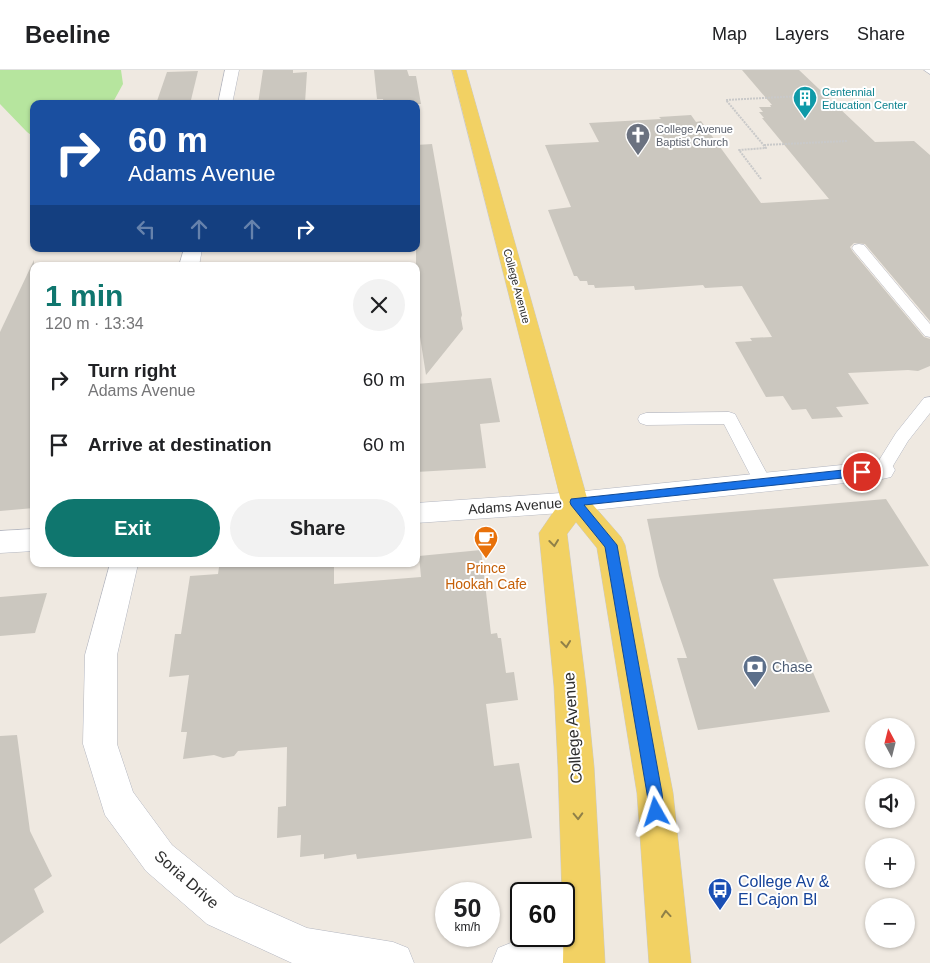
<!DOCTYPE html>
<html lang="en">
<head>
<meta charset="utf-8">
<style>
  body { margin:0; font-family:Helvetica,sans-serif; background:#f2f2f2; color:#202124; height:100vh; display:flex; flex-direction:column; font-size:19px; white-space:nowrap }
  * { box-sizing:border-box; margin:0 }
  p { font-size:16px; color:#757577 }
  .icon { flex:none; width:28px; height:28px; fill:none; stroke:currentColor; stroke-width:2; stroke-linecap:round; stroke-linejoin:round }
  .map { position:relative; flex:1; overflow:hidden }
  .panel { position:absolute; left:30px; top:192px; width:390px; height:305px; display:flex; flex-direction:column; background:#fff; border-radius:10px; box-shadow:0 1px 4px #0004 }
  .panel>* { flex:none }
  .guide { position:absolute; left:30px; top:30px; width:390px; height:152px; border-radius:10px; box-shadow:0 1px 4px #0004; background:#1a4fa0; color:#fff; overflow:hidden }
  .needle { width:32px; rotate:353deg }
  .buttons { position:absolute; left:865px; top:648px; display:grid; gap:10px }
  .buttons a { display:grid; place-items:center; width:50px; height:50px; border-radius:50%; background:#fff; box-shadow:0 1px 4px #0004; font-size:25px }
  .speed { position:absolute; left:435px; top:812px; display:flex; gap:10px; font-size:25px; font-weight:700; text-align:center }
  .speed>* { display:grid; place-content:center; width:65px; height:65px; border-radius:50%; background:#fff; box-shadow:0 1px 4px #0004; line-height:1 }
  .speed small { font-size:12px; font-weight:400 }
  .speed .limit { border:2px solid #111; border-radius:8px; background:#fff; color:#111 }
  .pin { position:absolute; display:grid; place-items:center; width:42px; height:42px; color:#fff; margin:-21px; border:2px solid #fff; border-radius:50%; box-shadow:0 1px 5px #0007 }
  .me { position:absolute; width:55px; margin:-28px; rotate:354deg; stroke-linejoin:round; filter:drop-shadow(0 0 4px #0008) }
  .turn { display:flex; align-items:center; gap:18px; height:105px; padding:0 15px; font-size:22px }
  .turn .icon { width:65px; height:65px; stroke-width:2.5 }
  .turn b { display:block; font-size:35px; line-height:42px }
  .lanes { display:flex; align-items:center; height:48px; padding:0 15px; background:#0003; justify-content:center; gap:25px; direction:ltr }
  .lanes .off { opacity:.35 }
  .round { display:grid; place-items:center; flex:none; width:52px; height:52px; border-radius:26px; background:#f2f2f2 }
  .head { display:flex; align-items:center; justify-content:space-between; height:85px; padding:0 15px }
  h1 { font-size:30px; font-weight:600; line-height:38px; color:#0f766e }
  .action { display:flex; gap:10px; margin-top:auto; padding:10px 15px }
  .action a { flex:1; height:58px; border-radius:30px; background:#0f766e; color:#fff; font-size:20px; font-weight:600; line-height:58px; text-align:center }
  .action a+a { background:#f2f2f2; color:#202124 }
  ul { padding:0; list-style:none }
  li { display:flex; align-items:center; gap:15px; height:65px; padding:0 15px }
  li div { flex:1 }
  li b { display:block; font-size:19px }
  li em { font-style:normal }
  header { display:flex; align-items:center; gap:30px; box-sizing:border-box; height:70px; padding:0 25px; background:#fff; border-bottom:1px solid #e0e0e0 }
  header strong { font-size:24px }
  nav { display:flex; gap:28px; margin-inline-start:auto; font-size:18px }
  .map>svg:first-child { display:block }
  .green { fill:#b6e59e }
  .building { fill:#cbc7bf }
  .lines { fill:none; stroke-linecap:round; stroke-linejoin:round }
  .lane-casing { stroke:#b4b7c1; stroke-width:1 }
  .street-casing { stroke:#b4b7c1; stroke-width:1 }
  .primary-casing { stroke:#c9c9c9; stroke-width:1 }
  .path { stroke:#c9c9c9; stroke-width:2; stroke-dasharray:2 1; stroke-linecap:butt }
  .lane { fill:#fff; fill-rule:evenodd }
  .street { fill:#fff; fill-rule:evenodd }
  .primary { fill:#f2d163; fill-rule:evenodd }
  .oneway { stroke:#908048 }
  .route { fill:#1a73e8; stroke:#114b97 }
  .labels { text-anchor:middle; stroke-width:4; stroke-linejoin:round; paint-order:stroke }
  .far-culture-label { font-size:11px; fill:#0d838f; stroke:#fff; text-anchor:start }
  .far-worship-label { font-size:11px; fill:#5b616d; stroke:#fff; text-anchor:start }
  .far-street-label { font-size:11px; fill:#2e2e2e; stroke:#fff }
  .street-label { font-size:14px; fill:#2e2e2e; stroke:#fff }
  .food-label { font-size:14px; fill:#c56008; stroke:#fff }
  .service-label { font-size:14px; fill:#4e5e75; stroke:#fff; text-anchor:start }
  .near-street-label { font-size:16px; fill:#2e2e2e; stroke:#fff }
  .near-transit-label { font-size:16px; fill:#164399; stroke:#fff; text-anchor:start }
</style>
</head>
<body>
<header>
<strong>Beeline</strong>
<nav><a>Map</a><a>Layers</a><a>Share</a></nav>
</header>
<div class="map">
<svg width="930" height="893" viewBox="0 0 930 893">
  <rect width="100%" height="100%" fill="#efe9e1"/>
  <!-- green -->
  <path class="green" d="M0 0H121L123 14 112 34H34V67L27 62 0 34Z"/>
  <!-- building -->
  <g class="building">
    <path d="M263 0H293V3L307 2 305 33 258 34Z"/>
    <path d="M374 0H407L409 6H416L421 34H384L383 29H377Z"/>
    <path d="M742 0H799L875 72 914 71 930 85V251L865 174 854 173 850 177 853 182 924 267 930 269V296L918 301 908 300 848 303 869 334 836 337 843 347 812 349 806 339 792 340 783 326 766 327 735 272 752 271 750 268 772 267 742 216 705 218 703 215 635 220 634 216 595 218 594 215H588L587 211H580L577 206H574L548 140 571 137 545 75 599 72 589 53 661 49 659 47 691 45 696 52 701 51 761 133 829 129 762 48H764L759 42H763L759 37H771L770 35H772Z"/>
    <path d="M198 1 191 30 157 31 167 2Z"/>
    <path d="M432 74 462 245 461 248 463 259 426 305 416 241V75Z"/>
    <path d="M34 190V438L0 441V262Z"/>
    <path d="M491 308 500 352 480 354 486 398 416 402V314Z"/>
    <path d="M886 429 929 496 773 509 830 642 698 660 677 588H687L659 506 647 449Z"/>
    <path d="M481 480 491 564 497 563 498 568H501L506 603 514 602 518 630 486 634 494 696 519 693 532 768 357 789 356 784 324 789V784L300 787 301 765 277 768 278 737 286 736 287 677 238 681 234 686 223 688 214 685 183 689 187 662H181L189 605 169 607 175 564H181L190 506 218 504 219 497 262 494H334V514L421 507 419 486Z"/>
    <path d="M47 523 35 563 0 566V527Z"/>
    <path d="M17 665 30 761 52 806 34 819 44 842 0 874V666Z"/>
  </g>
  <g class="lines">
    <defs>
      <g id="lane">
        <path d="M924 0H930V4Z"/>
        <path d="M859 174 864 175 930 254V267L925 266 854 181 852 178 854 175Z"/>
        <path d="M930 327V343L908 371 888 404 882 406 876 404 873 400 896 363 924 328Z"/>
        <path d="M729 342 735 344 737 348 772 413 769 418 763 420 757 418 724 354 646 355 640 353 638 349 640 345 646 343Z"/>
      </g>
      <g id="street">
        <path d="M225 0H239L232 34H218Z"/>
        <path d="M184 179H202L199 196H179Z"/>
        <path d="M882 391 891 393 895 400 891 407 882 409 575 442 416 453V433L575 422Z"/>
        <path d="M34 459V481L0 483V461Z"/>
        <path d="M110 494H138L117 585V674L133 722 172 775 235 826 307 858 393 872 408 878 414 893H292L207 854 146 801 105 745 83 674 85 585Z"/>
        <path d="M584 870 599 876 604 893H492L498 878 513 872Z"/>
      </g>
      <path id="primary" d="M452 0H466L587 428 621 467 625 475 673 723 691 893H649L637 723 597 478 576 452 567 464 586 616 594 697 605 893H563L564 824H562L558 697 554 616 539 463 561 431Z"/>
    </defs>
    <!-- lane casing -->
    <use href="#lane" class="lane-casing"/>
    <!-- street casing -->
    <use href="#street" class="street-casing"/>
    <!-- primary casing -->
    <use href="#primary" class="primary-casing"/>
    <!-- path -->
    <g class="path">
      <path d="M764 75 847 71"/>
      <path d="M761 109 739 80 766 78 726 30 857 23"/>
    </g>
    <!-- lane -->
    <use href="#lane" class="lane"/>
    <!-- street -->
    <use href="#street" class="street"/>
    <!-- primary -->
    <use href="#primary" class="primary"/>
  </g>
  <!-- one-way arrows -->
  <defs><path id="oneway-chevron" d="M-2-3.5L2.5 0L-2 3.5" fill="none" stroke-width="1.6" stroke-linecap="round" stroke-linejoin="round" transform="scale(1.25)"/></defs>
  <g class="oneway">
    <use href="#oneway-chevron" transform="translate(554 473) rotate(83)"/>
    <use href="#oneway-chevron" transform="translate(566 574) rotate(84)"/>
    <use href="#oneway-chevron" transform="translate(578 746) rotate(88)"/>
    <use href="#oneway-chevron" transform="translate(666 844) rotate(-95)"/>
  </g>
  <!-- route -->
  <path class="route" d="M862 398 867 402 862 406 584 435 617 475 662 723 664 742 662 747 656 749 651 747 605 477 571 435 570 432 571 429Z"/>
  <!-- icons -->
  <defs>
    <symbol id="building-pin" viewBox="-11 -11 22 30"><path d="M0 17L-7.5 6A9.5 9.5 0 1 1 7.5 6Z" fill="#0f9aa8" stroke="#fff"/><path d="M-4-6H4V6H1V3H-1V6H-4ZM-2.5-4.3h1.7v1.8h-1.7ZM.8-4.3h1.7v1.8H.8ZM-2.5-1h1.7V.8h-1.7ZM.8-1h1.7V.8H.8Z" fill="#fff"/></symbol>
    <symbol id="church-pin" viewBox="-11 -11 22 30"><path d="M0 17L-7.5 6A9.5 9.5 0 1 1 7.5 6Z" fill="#6b7280" stroke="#fff"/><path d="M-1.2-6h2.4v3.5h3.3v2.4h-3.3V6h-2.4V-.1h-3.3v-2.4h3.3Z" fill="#fff"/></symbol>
    <symbol id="cafe-pin" viewBox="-11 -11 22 30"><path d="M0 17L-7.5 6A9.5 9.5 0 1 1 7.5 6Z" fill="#e8710a" stroke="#fff"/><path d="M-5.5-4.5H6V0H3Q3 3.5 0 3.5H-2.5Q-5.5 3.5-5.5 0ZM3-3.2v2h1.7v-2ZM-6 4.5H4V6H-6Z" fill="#fff"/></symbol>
    <symbol id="bank-pin" viewBox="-11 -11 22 30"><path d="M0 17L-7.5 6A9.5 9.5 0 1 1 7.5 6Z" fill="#5c6f8a" stroke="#fff"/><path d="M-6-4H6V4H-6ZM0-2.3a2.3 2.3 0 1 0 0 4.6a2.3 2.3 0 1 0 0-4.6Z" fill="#fff"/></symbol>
    <symbol id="bus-pin" viewBox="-11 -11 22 30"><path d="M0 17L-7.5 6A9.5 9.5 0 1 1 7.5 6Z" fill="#1a4fb4" stroke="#fff"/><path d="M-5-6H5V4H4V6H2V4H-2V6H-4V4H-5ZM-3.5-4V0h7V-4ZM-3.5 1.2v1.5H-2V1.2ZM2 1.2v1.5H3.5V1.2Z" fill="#fff"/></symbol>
  </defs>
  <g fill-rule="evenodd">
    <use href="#building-pin" x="791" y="14" width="28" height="38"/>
    <use href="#church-pin" x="624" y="51" width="28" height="38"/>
    <use href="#cafe-pin" x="472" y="454" width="28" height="38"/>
    <use href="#bank-pin" x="741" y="583" width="28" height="38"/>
    <use href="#bus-pin" x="706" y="806" width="28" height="38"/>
  </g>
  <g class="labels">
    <!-- far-culture labels -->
    <g class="far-culture-label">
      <text x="822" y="26">Centennial<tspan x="822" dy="13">Education Center</tspan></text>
    </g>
    <!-- far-worship labels -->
    <g class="far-worship-label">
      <text x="656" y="63">College Avenue<tspan x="656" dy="13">Baptist Church</tspan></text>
    </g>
    <!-- far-street labels -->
    <g class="far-street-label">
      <text transform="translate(517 216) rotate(75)" y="4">College Avenue</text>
    </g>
    <!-- street labels -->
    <g class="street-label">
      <text transform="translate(515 436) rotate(-4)" y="5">Adams Avenue</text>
    </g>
    <!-- food labels -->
    <g class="food-label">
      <text x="486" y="503">Prince<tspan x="486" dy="16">Hookah Cafe</tspan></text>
    </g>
    <!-- service labels -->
    <g class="service-label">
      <text x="772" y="602">Chase</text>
    </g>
    <!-- near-street labels -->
    <g class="near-street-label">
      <text transform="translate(572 658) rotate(-94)" y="6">College Avenue</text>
      <text transform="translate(187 809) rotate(41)" y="6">Soria Drive</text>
    </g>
    <!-- near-transit labels -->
    <g class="near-transit-label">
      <text x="738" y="817">College Av &amp;<tspan x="738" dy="18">El Cajon Bl</tspan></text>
    </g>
  </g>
</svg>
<div class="buttons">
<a><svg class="needle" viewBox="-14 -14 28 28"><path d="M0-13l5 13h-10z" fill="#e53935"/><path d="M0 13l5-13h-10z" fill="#757577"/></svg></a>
<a><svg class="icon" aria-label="sound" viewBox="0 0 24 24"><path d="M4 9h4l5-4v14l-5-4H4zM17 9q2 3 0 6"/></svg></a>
<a>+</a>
<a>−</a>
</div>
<div class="speed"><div>50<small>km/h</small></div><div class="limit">60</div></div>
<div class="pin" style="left:862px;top:402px;background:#d93025"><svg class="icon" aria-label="arrive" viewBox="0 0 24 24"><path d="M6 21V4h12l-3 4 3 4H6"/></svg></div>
<svg class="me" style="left:656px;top:742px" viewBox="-20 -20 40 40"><path d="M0-17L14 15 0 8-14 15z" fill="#1a73e8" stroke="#fff" stroke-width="4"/></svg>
<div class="guide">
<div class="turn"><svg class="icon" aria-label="right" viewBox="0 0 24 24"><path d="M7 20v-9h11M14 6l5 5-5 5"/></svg><div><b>60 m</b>Adams Avenue</div></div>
<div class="lanes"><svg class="icon off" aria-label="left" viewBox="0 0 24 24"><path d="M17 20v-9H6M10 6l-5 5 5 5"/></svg><svg class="icon off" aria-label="ahead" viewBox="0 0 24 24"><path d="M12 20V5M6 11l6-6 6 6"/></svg><svg class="icon off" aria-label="ahead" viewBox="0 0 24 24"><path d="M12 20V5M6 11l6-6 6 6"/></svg><svg class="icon" aria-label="right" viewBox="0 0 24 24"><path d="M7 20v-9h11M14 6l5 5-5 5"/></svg></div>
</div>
<section class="panel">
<div class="head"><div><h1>1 min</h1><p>120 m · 13:34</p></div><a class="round"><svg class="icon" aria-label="close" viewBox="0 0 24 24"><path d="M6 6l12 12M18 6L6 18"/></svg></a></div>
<ul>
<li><svg class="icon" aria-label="right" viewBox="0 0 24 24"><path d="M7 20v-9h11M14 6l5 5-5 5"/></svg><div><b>Turn right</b><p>Adams Avenue</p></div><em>60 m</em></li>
<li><svg class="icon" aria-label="arrive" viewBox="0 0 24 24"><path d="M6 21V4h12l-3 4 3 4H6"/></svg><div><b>Arrive at destination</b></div><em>60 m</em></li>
</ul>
<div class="action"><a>Exit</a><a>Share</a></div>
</section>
</div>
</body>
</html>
